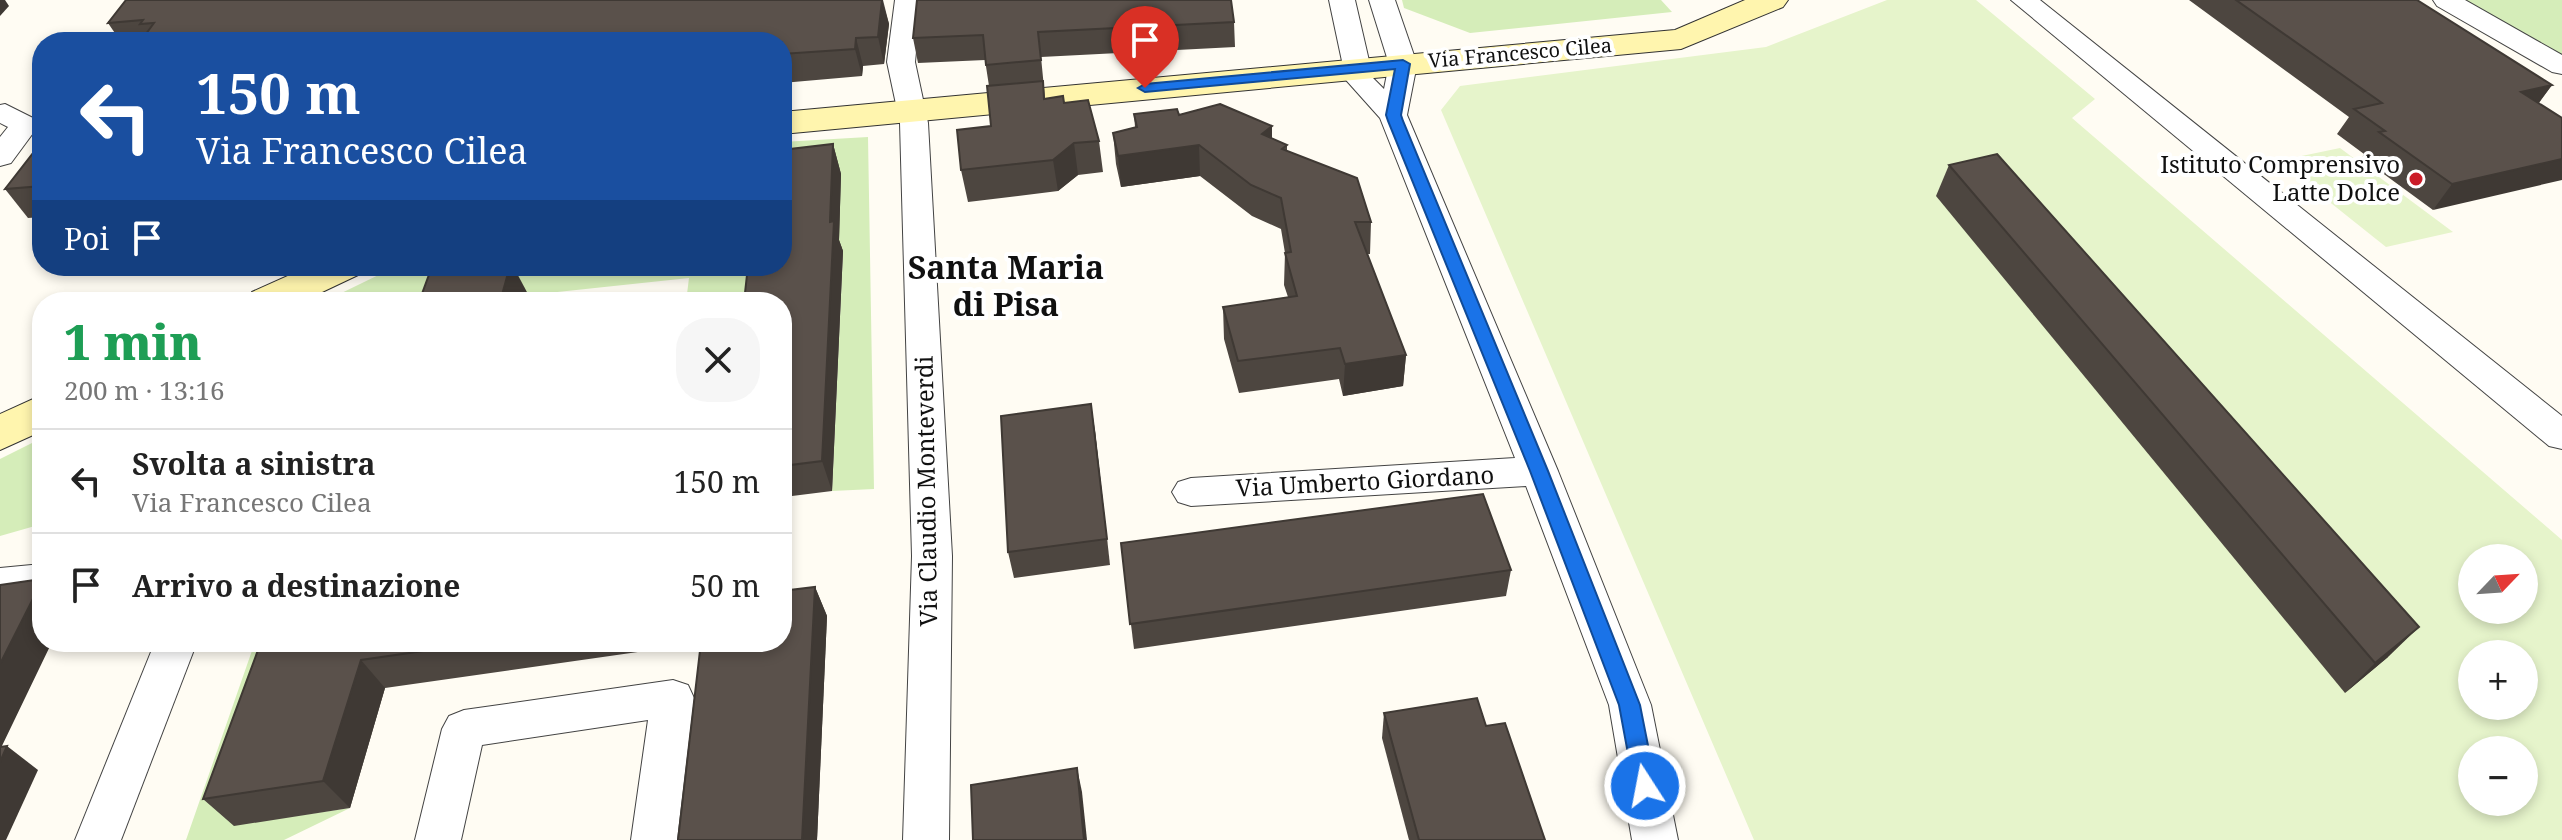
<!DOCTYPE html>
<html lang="it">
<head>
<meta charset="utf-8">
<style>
  body { margin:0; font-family:"Noto Serif",serif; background:#f6f6f6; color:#222; height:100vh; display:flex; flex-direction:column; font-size:30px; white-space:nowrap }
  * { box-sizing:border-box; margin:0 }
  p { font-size:26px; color:#767676 }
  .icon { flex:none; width:44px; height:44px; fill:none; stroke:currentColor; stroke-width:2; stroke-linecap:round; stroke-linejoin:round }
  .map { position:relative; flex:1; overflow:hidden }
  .sheet { position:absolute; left:32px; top:292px; width:760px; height:360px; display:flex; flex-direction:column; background:#fff; border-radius:32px; box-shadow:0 4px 12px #0003 }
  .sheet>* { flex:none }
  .top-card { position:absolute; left:32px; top:32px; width:760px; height:244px; border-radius:32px; box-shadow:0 4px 12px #0003; background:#1a4fa0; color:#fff; overflow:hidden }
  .needle { width:52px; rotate:65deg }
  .buttons { position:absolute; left:2458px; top:544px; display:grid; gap:16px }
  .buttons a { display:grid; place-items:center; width:80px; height:80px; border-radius:50%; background:#fff; box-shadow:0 4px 12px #0003; font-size:40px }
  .pin { position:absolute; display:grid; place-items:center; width:68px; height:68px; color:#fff; margin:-82px -34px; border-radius:50% 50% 50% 0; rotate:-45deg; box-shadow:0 0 8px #0007 }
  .pin .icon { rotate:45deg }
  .me { position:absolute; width:88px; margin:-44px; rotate:349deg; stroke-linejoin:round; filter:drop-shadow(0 0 6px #0008) }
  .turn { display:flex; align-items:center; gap:28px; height:168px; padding:0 32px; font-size:36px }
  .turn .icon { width:104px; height:104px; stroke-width:2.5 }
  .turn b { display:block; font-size:56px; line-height:68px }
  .then { display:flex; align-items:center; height:76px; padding:0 32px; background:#0003; gap:16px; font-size:30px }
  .round { display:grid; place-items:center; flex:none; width:84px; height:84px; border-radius:32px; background:#f6f6f6 }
  .headline { display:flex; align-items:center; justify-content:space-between; height:136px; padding:0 32px }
  h1 { font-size:48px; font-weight:800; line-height:60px; color:#1e9e55 }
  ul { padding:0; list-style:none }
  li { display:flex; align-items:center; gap:24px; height:104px; padding:0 32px; border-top:2px solid #e0e0e0 }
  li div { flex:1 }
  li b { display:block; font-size:30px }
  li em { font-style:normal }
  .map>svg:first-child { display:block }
  .green { fill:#d5edb9 }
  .pitch { fill:#e6f4cb; fill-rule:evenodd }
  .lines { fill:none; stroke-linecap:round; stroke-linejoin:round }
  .street-casing { stroke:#434343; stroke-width:2 }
  .secondary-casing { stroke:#323232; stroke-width:2 }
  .street { fill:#fff; fill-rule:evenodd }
  .secondary { fill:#fff5ae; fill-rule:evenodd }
  .wall { fill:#4d4640 }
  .shaded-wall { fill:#3f3934 }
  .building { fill:#5a514b; stroke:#3f3934; stroke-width:2 }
  .route { fill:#1a73e8; stroke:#114b97; stroke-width:2 }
  .poi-dot { fill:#cb1c28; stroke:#fff; stroke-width:3 }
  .labels { text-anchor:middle; stroke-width:8; stroke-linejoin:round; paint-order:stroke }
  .far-street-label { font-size:20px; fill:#101010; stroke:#fff }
  .poi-label { font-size:24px; fill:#101010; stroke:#fff; text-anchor:end }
  .street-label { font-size:24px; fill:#101010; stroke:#fff }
  .district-label { font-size:32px; font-weight:bold; fill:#101010; stroke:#fff }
</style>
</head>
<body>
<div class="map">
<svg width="2562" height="840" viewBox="0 0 2562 840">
  <rect width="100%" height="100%" fill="#fffcf3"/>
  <!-- green -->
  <g class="green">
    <path d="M1402 0H1661L1672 12 1470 33 1404 8Z"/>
    <path d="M2459 0H2562V59Z"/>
    <path d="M868 137 874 489 832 491 843 252 782 258V142Z"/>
    <path d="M397 266H762L758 302H686L689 278 463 302H323Z"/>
    <path d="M42 438V524L0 536V459Z"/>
    <path d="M255 642H369L234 825 350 808 284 840H186Z"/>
  </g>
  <!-- pitch -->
  <g class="pitch">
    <path d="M1887 0H1976L2095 99 2072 118 2562 540V840H1754L1441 110 1460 86 1766 47ZM2472 558H2524V610H2472ZM2472 654H2524V706H2472ZM2472 750H2524V802H2472Z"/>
    <path d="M2340 148 2453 232 2386 247 2278 161Z"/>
  </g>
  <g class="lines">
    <defs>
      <g id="street">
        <path d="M895 0H921L915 62 928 123 952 556 949 840H903L912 556 900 123 887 62Z"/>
        <path d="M1329 0H1355L1373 78 1384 89 1389 64 1369 0H1395L1417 64 1407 115 1558 471 1651 705 1678 840H1632L1609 705 1526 486 1191 506 1178 502 1172 492 1178 482 1191 478 1515 458 1380 118 1346 80Z"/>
        <path d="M2011 0H2040L2562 416V449L2549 446Z"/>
        <path d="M2433 0H2465L2562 55V74L2552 72 2437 6Z"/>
        <path d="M5 104 35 119 39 125 11 163 0 166V137L8 127 0 123V105Z"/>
        <path d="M42 564V596L0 600V568Z"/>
        <path d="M155 642H197L121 840H75Z"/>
        <path d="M673 680 688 685 694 698 677 840H631L648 720 482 745 461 840H415L442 729 449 716 464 710Z"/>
      </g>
      <g id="secondary">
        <path d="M1745 0H1788L1783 7 1681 49 782 134V112L1675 30Z"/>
        <path d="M310 266H364L358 275 301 302H246L252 292Z"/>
        <path d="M42 395V431L0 450V414Z"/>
      </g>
    </defs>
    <!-- street casing -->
    <use href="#street" class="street-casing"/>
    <!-- secondary casing -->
    <use href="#secondary" class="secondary-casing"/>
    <!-- street -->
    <use href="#street" class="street"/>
    <!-- secondary -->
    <use href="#secondary" class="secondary"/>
  </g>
  <!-- wall -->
  <g class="wall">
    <path d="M126 0H883L889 24 884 64 863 66 862 76 782 83V42H121L108 23Z"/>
    <path d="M2189 0H2417L2552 85 2539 103 2433 210 2362 158 2364 154 2337 134 2349 117Z"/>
    <path d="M1234 22 1235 47 1041 57 1045 98 1064 103 1099 141 1103 172 1078 175 1058 191 968 202 961 170 991 126 989 86 985 60 918 63 913 38Z"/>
    <path d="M1134 114 1179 115 1272 139 1287 145V151L1371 222 1370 254H1367L1406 355 1403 386 1343 396 1339 379 1239 393 1224 339 1223 307 1288 297 1284 285 1285 253 1281 229 1252 216 1200 176 1121 187 1116 164 1113 133 1135 127Z"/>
    <path d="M833 144 841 174 839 240 843 251 832 491 784 497 782 529V302Z"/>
    <path d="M42 147V217L28 218 5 189Z"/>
    <path d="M1949 165 2388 657 2345 693 1936 196Z"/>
    <path d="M1095 431 1110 565 1014 578 1008 552Z"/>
    <path d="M1121 543 1511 570 1506 596 1134 649Z"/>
    <path d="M815 587 827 616 817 840H678L701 643 385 688 350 808 234 826 203 799 261 642H782V591Z"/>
    <path d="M1384 713 1486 726 1545 840H1409L1382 738Z"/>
  </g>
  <!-- shaded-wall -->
  <g class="shaded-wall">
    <path d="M0 0H5L9 6 0 16Z"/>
    <path d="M882 0 889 24 884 64 878 37Z"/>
    <path d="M856 38 863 66 862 76 855 49Z"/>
    <path d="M2552 85 2533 110 2521 92Z"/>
    <path d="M1272 126V157L1262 134Z"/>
    <path d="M1074 143 1078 175 1058 191 1053 160Z"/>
    <path d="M833 144 841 174 839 240 843 251 832 491 822 461Z"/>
    <path d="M1199 145 1200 176 1121 187 1118 156Z"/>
    <path d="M2562 159V180L2433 210 2452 184Z"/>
    <path d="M510 266H513L528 294 526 302H500Z"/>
    <path d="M1406 355 1403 386 1343 396 1345 364Z"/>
    <path d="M1091 404 1095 431 1110 565 1107 539Z"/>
    <path d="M782 491 784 497 782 529Z"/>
    <path d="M42 581V642H52L0 750V664Z"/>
    <path d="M815 587 827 616 817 840H802Z"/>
    <path d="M2419 627 2388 657 2345 693 2375 663Z"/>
    <path d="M361 660 385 688 350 808 323 781Z"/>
    <path d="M7 746 38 770 6 840H0V762Z"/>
    <path d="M1077 768 1082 792 1087 840H1084Z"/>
  </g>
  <!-- building -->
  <g class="building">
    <path d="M126 0H882L878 37 856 38 855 49 782 54V42H140L154 23 140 24 143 20 108 23Z"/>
    <path d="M917 0H1231L1234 22 1038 32 1041 60 986 65 983 35 913 38Z"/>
    <path d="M2236 0H2417L2552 85 2521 92 2562 118V159L2452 184 2379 132 2385 131 2354 109 2382 103Z"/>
    <path d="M1043 81 1044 99 1063 96 1064 103 1088 100 1099 141 1074 143 1053 160 961 170 957 130 991 126 987 86Z"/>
    <path d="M1220 104 1272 126 1262 134 1287 145 1282 149 1357 178 1371 222H1355L1406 355 1345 364 1340 348 1238 361 1223 307 1297 296 1285 253 1291 252 1281 198 1251 185 1199 145 1118 156 1113 133 1137 127 1134 114 1177 109 1179 115Z"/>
    <path d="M833 144 830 222 834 221 822 461 782 466V302H744L748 266H782V150Z"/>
    <path d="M42 147V186L5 189 37 148Z"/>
    <path d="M1997 154 2419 627 2375 663 1949 165Z"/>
    <path d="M484 266H510L500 302H419L430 272Z"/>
    <path d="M1091 404 1107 539 1008 552 1001 416Z"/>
    <path d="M1483 494 1511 570 1130 624 1121 543Z"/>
    <path d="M42 579V581L0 664V585Z"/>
    <path d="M815 587 802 840H678L701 642H782V591Z"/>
    <path d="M261 642H486L361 660 323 781 203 799Z"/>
    <path d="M1477 698 1486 726 1505 723 1545 840H1419L1384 713Z"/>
    <path d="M7 746 0 762V747Z"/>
    <path d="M1077 768 1084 840H973L971 785Z"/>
  </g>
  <!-- route -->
  <path class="route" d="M1403 60 1410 64 1401 115 1403 121 1548 471 1640 705 1656 786 1653 793 1645 796 1637 793 1634 786 1619 705 1530 471 1388 121 1386 115 1395 69 1145 92 1138 88 1145 84Z"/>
  <!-- markers -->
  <circle class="poi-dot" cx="2416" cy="179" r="8"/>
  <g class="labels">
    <!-- far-street labels -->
    <g class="far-street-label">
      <text transform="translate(1520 53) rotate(-5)" y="7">Via Francesco Cilea</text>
    </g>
    <!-- poi labels -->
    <g class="poi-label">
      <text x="2400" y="173">Istituto Comprensivo<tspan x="2400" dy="28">Latte Dolce</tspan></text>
    </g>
    <!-- street labels -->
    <g class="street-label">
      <text transform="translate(1365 482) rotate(-3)" y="8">Via Umberto Giordano</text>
      <text transform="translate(927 491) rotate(-91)" y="8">Via Claudio Monteverdi</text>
    </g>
    <!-- district labels -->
    <g class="district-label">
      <text x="1006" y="279">Santa Maria<tspan x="1006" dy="37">di Pisa</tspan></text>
    </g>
  </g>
</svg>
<div class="buttons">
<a><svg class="needle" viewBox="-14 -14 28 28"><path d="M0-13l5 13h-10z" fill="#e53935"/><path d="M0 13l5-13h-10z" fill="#767676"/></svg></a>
<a>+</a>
<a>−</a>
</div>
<div class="pin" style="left:1145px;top:88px;background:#d93025"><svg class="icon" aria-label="arrive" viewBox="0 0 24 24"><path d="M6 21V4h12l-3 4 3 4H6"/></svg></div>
<svg class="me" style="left:1645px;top:786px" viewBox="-20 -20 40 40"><circle r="17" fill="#1a73e8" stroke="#fff" stroke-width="3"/><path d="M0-11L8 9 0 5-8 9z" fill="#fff"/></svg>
<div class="top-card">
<div class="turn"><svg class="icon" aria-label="left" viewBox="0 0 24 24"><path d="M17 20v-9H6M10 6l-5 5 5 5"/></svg><div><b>150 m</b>Via Francesco Cilea</div></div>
<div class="then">Poi<svg class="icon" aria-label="arrive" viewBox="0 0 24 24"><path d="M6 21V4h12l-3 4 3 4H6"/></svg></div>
</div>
<section class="sheet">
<div class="headline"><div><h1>1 min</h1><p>200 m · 13:16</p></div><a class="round"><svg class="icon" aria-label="close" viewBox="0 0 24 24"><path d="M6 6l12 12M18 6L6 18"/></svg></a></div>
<ul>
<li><svg class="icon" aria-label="left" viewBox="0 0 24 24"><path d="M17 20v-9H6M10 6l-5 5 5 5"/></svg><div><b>Svolta a sinistra</b><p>Via Francesco Cilea</p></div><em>150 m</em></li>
<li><svg class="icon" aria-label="arrive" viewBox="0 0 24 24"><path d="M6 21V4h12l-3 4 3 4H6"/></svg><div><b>Arrivo a destinazione</b></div><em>50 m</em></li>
</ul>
</section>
</div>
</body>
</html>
